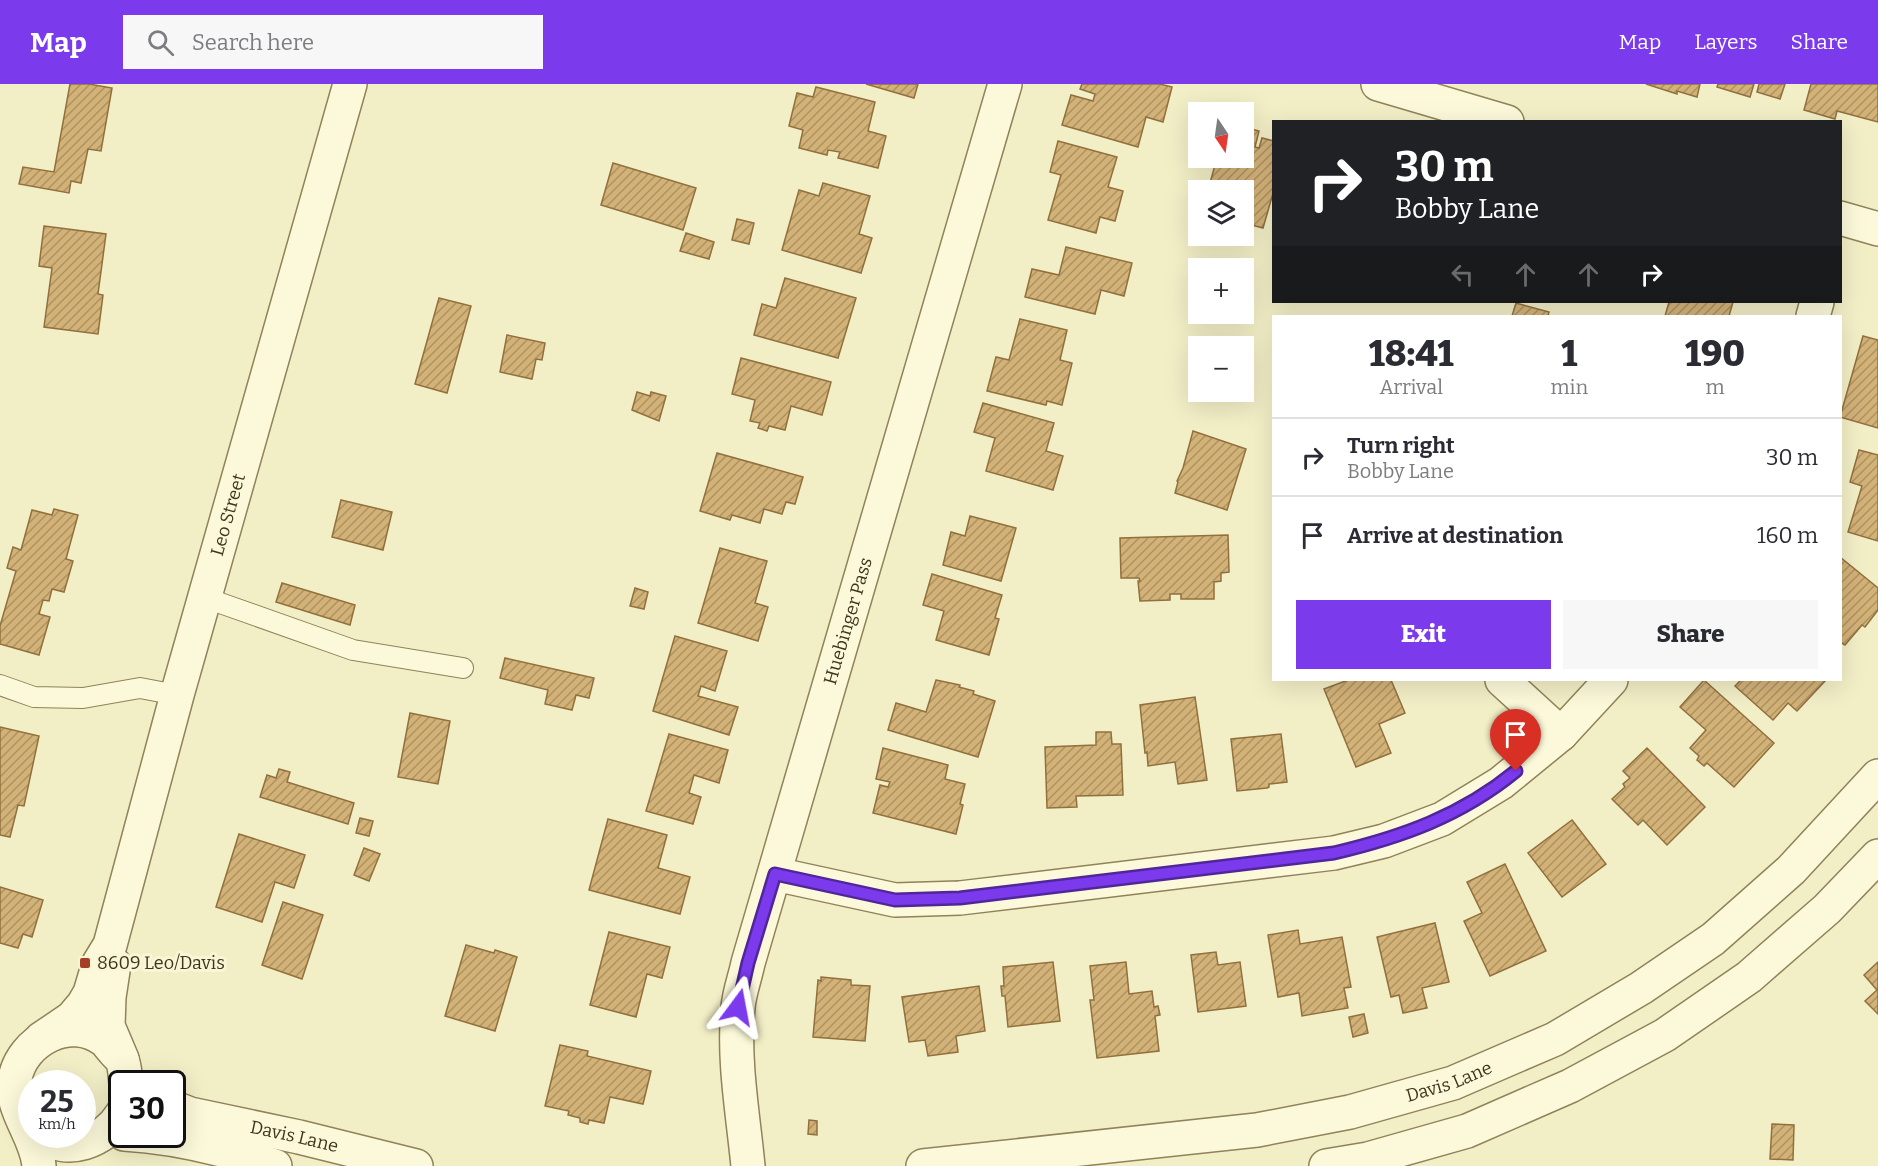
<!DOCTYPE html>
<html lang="en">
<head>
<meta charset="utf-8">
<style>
  body { margin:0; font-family:Bitter,serif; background:#f7f7f7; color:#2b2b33; height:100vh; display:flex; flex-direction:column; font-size:22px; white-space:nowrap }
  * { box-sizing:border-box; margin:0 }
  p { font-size:20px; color:#7c7c81 }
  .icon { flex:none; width:33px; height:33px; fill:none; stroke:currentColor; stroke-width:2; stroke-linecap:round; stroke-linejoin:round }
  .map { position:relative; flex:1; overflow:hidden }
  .details { position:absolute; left:1272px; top:231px; width:570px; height:366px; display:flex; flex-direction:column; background:#fff; border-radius:0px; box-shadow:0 6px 24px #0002 }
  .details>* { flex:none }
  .guide { position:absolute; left:1272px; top:36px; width:570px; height:183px; border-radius:0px; box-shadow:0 6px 24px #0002; background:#202124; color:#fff; overflow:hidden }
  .needle { width:39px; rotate:167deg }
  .fabs { position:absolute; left:1188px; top:18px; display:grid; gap:12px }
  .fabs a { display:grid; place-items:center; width:66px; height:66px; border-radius:0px; background:#fff; box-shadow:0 6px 24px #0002; font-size:30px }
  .speed { position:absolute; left:18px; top:986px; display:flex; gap:12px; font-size:30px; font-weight:700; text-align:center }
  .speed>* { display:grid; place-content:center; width:78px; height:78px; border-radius:50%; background:#fff; box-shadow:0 6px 24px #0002; line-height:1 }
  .speed small { font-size:15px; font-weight:400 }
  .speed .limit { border:3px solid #111; border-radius:9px; background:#fff; color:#111 }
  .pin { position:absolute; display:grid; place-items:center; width:51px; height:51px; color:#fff; margin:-62px -26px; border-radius:50% 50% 50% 0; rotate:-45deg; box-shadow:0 0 6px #0007 }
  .pin .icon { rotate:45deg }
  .me { position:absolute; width:66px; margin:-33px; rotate:13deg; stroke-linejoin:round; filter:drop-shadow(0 0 4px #0008) }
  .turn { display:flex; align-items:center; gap:21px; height:126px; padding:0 24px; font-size:27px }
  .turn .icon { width:78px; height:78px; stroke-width:2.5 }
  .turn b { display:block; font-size:42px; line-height:51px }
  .lanes { display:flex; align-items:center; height:57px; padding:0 24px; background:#0003; justify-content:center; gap:30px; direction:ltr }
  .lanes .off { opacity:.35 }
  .eta { display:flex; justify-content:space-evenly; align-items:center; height:102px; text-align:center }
  .eta b { font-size:36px; font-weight:800; line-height:42px }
  .primary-button { display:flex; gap:12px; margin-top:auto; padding:12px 24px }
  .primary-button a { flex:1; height:69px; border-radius:0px; background:#7c3aed; color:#fff; font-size:24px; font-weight:800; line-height:69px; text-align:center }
  .primary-button a+a { background:#f7f7f7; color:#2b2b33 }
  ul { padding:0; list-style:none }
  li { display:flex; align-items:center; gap:18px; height:78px; padding:0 24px; border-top:2px solid #e1e1e2 }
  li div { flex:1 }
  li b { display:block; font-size:22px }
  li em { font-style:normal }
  header { display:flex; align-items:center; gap:36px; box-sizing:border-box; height:84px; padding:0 30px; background:#7c3aed; color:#fff }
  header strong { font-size:28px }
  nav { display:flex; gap:33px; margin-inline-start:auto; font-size:21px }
  .search { width:420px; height:54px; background:#f7f7f7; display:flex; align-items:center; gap:15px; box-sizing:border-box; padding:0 21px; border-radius:0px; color:#7c7c81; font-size:22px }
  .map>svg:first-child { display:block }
  .building { fill:url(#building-hatch); stroke:#91703d; stroke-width:1.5 }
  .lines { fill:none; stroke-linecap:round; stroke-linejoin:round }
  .service-casing { stroke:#908259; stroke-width:22 }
  .minor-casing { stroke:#908259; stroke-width:36 }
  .tertiary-casing { stroke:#908259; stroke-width:36 }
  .service { stroke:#fcf9da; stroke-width:20 }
  .minor { stroke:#fcf9da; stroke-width:33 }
  .tertiary { stroke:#fcf9da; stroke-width:33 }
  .route-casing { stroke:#51269a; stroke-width:15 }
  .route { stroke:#7c3aed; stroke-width:10 }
  .poi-dot { fill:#a43e24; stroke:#f9f6d6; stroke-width:2 }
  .labels { text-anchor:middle; stroke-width:6; stroke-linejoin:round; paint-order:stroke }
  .street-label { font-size:18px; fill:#3e351e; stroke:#f9f6d6 }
  .poi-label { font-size:18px; fill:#3e351e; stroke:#f9f6d6; text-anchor:start }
</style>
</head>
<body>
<header>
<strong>Map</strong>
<div class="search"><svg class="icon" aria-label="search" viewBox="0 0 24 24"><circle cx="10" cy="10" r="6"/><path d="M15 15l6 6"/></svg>Search here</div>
<nav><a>Map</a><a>Layers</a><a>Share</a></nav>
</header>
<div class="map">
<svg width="1878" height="1082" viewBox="0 0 1878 1082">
  <defs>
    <pattern id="building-hatch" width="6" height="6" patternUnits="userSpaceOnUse" patternTransform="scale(1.5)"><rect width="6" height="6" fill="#d3b278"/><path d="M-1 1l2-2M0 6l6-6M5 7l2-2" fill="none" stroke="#ad9262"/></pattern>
  </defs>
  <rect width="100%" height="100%" fill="#f2eec6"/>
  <!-- building -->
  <g class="building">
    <path d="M70 0H89L112 4 101 67 88 65 81 99 71 97 69 109 19 100 23 83 54 88Z"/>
    <path d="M866 0H918L914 14Z"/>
    <path d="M1082 0H1160L1172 3 1163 38 1146 33 1138 63 1062 41 1071 11 1093 17 1095 10 1080 5Z"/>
    <path d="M1646 0H1700L1697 13 1677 7V10Z"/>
    <path d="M1718 0H1754L1750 13 1717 3Z"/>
    <path d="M1759 0H1785L1780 15 1757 8Z"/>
    <path d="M1811 0H1878V38L1837 27 1835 35 1804 26Z"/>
    <path d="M816 3 875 18 868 47 886 52 878 84 838 74 840 68 828 66 827 71 799 64 803 46 789 42 797 9 813 13Z"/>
    <path d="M1244 43 1259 47 1255 63 1259 64 1262 54 1274 57V106L1263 144 1244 139V106H1208L1217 74H1244Z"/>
    <path d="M1058 57 1117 73 1108 103 1123 107 1115 137 1100 133 1096 149 1048 136 1061 91 1050 88Z"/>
    <path d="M613 79 696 104 683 146 601 121Z"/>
    <path d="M823 99 870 112 859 150 872 154 861 189 782 166 799 106 819 112Z"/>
    <path d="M737 135 754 139 749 160 732 156Z"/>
    <path d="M44 142 106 150 98 210 103 211 98 250 44 243 52 184 39 182Z"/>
    <path d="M686 149 714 158 709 175 680 167Z"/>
    <path d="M1066 163 1132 179 1124 212 1101 206 1095 230 1025 213 1032 185 1059 191Z"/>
    <path d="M785 194 856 214 838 274 754 251 762 220 776 224Z"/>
    <path d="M439 214 471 222 447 309 415 300Z"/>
    <path d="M1669 218H1733L1729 232H1665Z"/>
    <path d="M1516 219 1549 228 1548 232H1512Z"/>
    <path d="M1020 235 1067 246 1060 276 1072 279 1062 321 1047 317 1046 321 987 307 996 273 1009 276Z"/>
    <path d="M507 251 545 259 542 276 536 275 532 295 500 288Z"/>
    <path d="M1863 252 1878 256V344L1840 333Z"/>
    <path d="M741 274 831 298 822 331 791 322 785 346 769 342 767 347 758 344 760 339 750 337 755 316 732 310Z"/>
    <path d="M637 308 650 312 651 308 666 312 659 337 632 326Z"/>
    <path d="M983 319 1054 339 1046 367 1063 372 1053 406 986 387 995 354 974 348Z"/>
    <path d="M1193 347 1246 365 1227 426 1175 409 1178 398 1177 397 1183 384Z"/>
    <path d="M1859 366 1878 371V457L1848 448 1862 402 1850 398Z"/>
    <path d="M717 369 803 393 795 420 786 418 782 430 764 425 760 439 732 431 730 436 700 427Z"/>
    <path d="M341 416 392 428 383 466 332 453Z"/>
    <path d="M54 425 78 431 66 475 73 477 64 508 52 505 49 517 43 516 39 530 50 533 39 571 0 560V542L16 487 7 484 13 463 21 466 32 426 52 431Z"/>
    <path d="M970 432 1016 444 1001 497 943 481 951 448 965 452Z"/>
    <path d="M1228 451 1229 488 1221 489V497L1214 498V515H1181V510H1170V516L1140 517 1138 497H1140L1139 494H1121L1120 454Z"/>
    <path d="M720 464 767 477 755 519 768 523 758 557 698 539Z"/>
    <path d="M1840 473 1878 504V526L1865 543 1862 541 1845 561 1840 558Z"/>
    <path d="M932 490 1002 511 995 534 999 535 989 571 936 556 944 527 923 521Z"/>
    <path d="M282 499 355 521 350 541 276 518Z"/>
    <path d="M635 504 648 508 644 525 630 522Z"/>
    <path d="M675 552 727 567 715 607 701 602 698 612 738 623 729 651 653 627Z"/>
    <path d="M505 574 594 594 589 614 576 611 572 626 545 620 548 606 500 594Z"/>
    <path d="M936 596 960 601 959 603 974 607 973 610 995 617 978 673 888 646 896 619 926 628Z"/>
    <path d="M1348 596H1391L1405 629 1379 640 1391 669 1356 683 1324 605Z"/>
    <path d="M1704 596 1774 659 1734 703 1707 679 1704 682 1697 676 1699 672 1690 664 1706 646 1680 623Z"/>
    <path d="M1741 596H1826L1797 627 1788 619 1773 636 1735 602Z"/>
    <path d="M1195 613 1207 696 1178 700 1175 678 1148 682 1147 668 1145 669 1140 621Z"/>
    <path d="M410 629 450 637 438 700 398 693Z"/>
    <path d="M0 643 39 652 24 722 18 721 10 753 0 751Z"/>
    <path d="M1096 648H1111L1112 660H1121L1123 711 1076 712 1077 723 1047 724 1045 663 1096 661Z"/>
    <path d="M669 650 728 666 719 699 694 691 689 709 701 713 693 740 646 727Z"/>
    <path d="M1281 650 1287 698 1269 700V703L1267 704 1237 707 1231 655Z"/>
    <path d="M883 664 948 681 945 695 965 700 960 720 963 721 956 750 873 729 880 701 888 703 890 698 876 695Z"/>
    <path d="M1647 664 1705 723 1667 761 1643 736 1638 741 1612 715 1625 703 1623 700 1630 694 1623 687Z"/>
    <path d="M279 685 290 688 287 698 354 719 348 740 260 713 267 691 276 694Z"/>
    <path d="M360 734 373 737 369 752 356 749Z"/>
    <path d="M608 735 667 751 658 784 690 793 680 830 589 806Z"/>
    <path d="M1572 736 1606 780 1562 813 1528 769Z"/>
    <path d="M239 750 305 771 294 804 275 798 262 838 216 823Z"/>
    <path d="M364 764 380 770 369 797 354 791Z"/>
    <path d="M1505 780 1546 867 1490 892 1464 837 1482 829 1467 798Z"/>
    <path d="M0 803 43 816 32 853 23 850 18 864 0 859Z"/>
    <path d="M283 818 323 831 302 895 262 881Z"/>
    <path d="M1435 839 1449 898 1422 904 1427 924 1403 929 1399 911 1391 913 1377 853Z"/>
    <path d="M1298 846 1300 860 1342 853 1351 903 1344 904 1348 924 1302 932 1299 909 1278 913 1268 851Z"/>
    <path d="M609 848 670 863 662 894 647 890 636 933 590 921Z"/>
    <path d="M466 861 494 869 495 866 517 873 495 947 445 932Z"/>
    <path d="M1216 868 1218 881 1240 878 1246 922 1198 928 1191 871Z"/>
    <path d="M1053 878 1060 937 1008 943 1005 912H1002L1001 902H1004L1003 883Z"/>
    <path d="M1126 878 1129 910 1152 907 1154 923 1158 922 1160 931 1155 932 1159 967 1097 974 1090 916H1094L1090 882Z"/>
    <path d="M1878 878V930L1865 917 1877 906 1864 891Z"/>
    <path d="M821 893 851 896V901L870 902 865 957 813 953 818 896 821 897Z"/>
    <path d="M979 902 985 947 956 952 958 968 928 972 925 956 909 958 902 913Z"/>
    <path d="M1364 930 1368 949 1353 953 1349 933Z"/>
    <path d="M560 961 588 967 587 972 651 987 643 1020 610 1013 604 1039 589 1036 588 1040 580 1038V1034L568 1031 569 1027 545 1022Z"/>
    <path d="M809 1036 817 1037V1051L808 1050Z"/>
    <path d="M1772 1040 1794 1041 1793 1076 1770 1075Z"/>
  </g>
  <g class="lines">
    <defs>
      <g id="service">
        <path d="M206 514 353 566 463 584"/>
        <path d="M0 601 34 613 83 614 140 604 177 611"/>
      </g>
      <g id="minor">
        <path d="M1378 0 1507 38"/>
        <path d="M1840 134 1878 145"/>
        <path d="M1813 232 1817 218"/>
        <path d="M1502 596 1561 650"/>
        <path d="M775 790 895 816 960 814 1334 769 1384 757 1442 735 1501 699 1561 650 1611 596"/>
        <path id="s1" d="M748 1082C743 1030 733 977 738 924 739 909 745 894 748 879L1005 0"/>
      </g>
      <g id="tertiary">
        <path d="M114 880 109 913 108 942 122 975"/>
        <path id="s2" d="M41 955 72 934 83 921 90 909 99 879 110 861 177 611 350 0"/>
        <path id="s3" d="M172 1023 190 1030 299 1053 416 1082"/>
        <path d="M40 1050C66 1073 105 1057 122 1030"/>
        <path d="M124 1050C177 1053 225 1065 275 1082"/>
        <path d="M39 1082C37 1052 9 1025 15 995 21 957 70 930 104 956 107 958 110 963 113 966 115 969 120 973 122 976 125 982 125 992 126 999"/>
        <path id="s4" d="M923 1082 1257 1046 1350 1028 1453 999 1555 955 1641 904 1713 855 1791 786 1878 692"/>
        <path d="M1326 1082 1368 1075 1467 1047 1570 1002 1665 951 1749 893 1827 825 1878 772"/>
      </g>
    </defs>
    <!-- service casing -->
    <use href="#service" class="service-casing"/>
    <!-- minor casing -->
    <use href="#minor" class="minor-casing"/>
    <!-- tertiary casing -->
    <use href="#tertiary" class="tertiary-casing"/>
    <!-- service -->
    <use href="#service" class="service"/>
    <!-- minor -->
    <use href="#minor" class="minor"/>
    <!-- tertiary -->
    <use href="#tertiary" class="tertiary"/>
  </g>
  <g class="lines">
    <defs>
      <path id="route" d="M738 923 748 879 775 790 895 816 960 814 1334 769C1402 753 1461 732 1516 687"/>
    </defs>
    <!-- route casing -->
    <use href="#route" class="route-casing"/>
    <!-- route -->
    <use href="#route" class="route"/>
  </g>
  <!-- markers -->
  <rect class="poi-dot" x="79" y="873" width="12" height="12" rx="3"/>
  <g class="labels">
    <!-- street labels -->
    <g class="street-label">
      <text dy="6" stroke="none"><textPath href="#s2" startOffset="567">Leo Street</textPath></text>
      <text dy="6" stroke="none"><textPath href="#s1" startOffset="561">Huebinger Pass</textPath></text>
      <text dy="6" stroke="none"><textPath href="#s4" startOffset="534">Davis Lane</textPath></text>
      <text dy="6" stroke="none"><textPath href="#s3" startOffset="126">Davis Lane</textPath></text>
    </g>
    <!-- poi labels -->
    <g class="poi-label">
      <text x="97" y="885">8609 Leo/Davis</text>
    </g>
  </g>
</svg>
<div class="fabs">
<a><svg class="needle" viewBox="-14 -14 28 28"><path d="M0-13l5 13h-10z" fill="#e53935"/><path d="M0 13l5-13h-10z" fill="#7c7c81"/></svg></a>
<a><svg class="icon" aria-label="layers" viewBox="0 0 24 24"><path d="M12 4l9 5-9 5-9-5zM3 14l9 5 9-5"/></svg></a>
<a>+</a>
<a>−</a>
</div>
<div class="speed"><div>25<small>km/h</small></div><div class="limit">30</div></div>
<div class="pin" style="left:1516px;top:687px;background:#d93025"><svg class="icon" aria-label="arrive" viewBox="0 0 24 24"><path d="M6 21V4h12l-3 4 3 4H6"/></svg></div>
<svg class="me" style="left:738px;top:923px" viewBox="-20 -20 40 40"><path d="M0-17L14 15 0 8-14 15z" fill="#7c3aed" stroke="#fff" stroke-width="4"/></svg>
<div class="guide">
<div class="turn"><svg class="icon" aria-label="right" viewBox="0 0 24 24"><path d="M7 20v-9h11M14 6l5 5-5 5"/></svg><div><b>30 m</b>Bobby Lane</div></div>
<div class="lanes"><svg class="icon off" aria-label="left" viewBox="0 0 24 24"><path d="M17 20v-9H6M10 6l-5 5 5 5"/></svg><svg class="icon off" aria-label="ahead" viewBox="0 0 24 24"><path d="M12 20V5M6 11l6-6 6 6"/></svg><svg class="icon off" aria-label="ahead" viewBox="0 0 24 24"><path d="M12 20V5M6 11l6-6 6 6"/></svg><svg class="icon" aria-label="right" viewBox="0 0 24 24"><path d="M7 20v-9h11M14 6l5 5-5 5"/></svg></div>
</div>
<section class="details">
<div class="eta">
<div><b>18:41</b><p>Arrival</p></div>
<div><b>1</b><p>min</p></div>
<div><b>190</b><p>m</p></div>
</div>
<ul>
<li><svg class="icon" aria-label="right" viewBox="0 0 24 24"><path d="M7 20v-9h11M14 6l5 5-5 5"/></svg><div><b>Turn right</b><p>Bobby Lane</p></div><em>30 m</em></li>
<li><svg class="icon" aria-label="arrive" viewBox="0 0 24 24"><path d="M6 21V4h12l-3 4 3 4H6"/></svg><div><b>Arrive at destination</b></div><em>160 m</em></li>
</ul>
<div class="primary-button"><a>Exit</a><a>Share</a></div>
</section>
</div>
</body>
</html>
